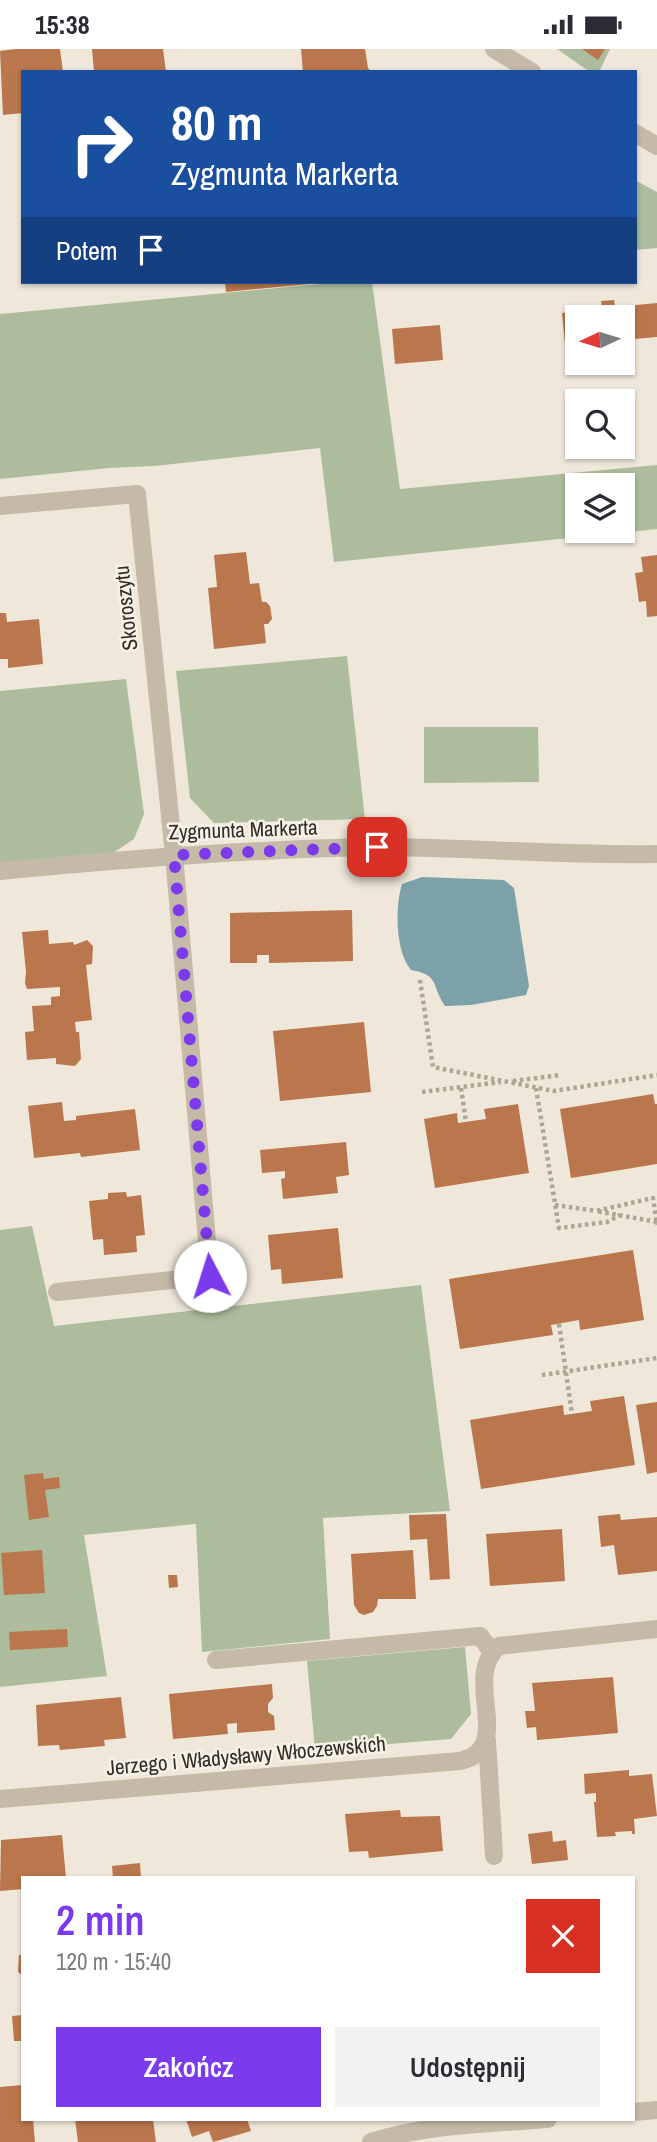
<!DOCTYPE html>
<html lang="pl">
<head>
<meta charset="utf-8">
<style>
  body { margin:0; font-family:"Archivo Narrow",sans-serif; background:#f2f2f3; color:#2b2b33; height:100vh; display:flex; flex-direction:column; font-size:26px; white-space:nowrap }
  * { box-sizing:border-box; margin:0 }
  p { font-size:23px; color:#7c7c81 }
  .icon { flex:none; width:38px; height:38px; fill:none; stroke:currentColor; stroke-width:2; stroke-linecap:round; stroke-linejoin:round }
  .map { position:relative; flex:1; overflow:hidden }
  .panel { position:absolute; left:21px; top:1827px; width:614px; height:245px; display:flex; flex-direction:column; background:#fff; border-radius:0px; box-shadow:0 2px 5px #0004 }
  .panel>* { flex:none }
  .guide { position:absolute; left:21px; top:21px; width:616px; height:214px; border-radius:0px; box-shadow:0 2px 5px #0004; background:#1a4fa0; color:#fff; overflow:hidden }
  .needle { width:46px; rotate:266deg }
  .fabs { position:absolute; left:565px; top:256px; display:grid; gap:14px }
  .fabs a { display:grid; place-items:center; width:70px; height:70px; border-radius:0px; background:#fff; box-shadow:0 2px 5px #0004; font-size:35px }
  .pin { position:absolute; display:grid; place-items:center; width:60px; height:60px; color:#fff; margin:-30px; border-radius:14px; box-shadow:0 4px 10px #0006 }
  .me { position:absolute; width:77px; margin:-38px; rotate:355deg; stroke-linejoin:round; filter:drop-shadow(0 0 5px #0008) }
  .turn { display:flex; align-items:center; gap:24px; height:147px; padding:0 35px; font-size:32px }
  .turn .icon { width:91px; height:91px; stroke-width:2.5 }
  .turn b { display:block; font-size:49px; line-height:60px }
  .then { display:flex; align-items:center; height:66px; padding:0 35px; background:#0003; gap:14px; font-size:26px }
  .round { display:grid; place-items:center; flex:none; width:74px; height:74px; border-radius:0px; background:#f2f2f3 }
  .overview { display:flex; align-items:center; justify-content:space-between; height:119px; padding:0 35px }
  h1 { font-size:42px; font-weight:600; line-height:52px; color:#7c3aed }
  .button { display:flex; gap:14px; margin-top:auto; padding:14px 35px }
  .button a { flex:1; height:80px; border-radius:0px; background:#7c3aed; color:#fff; font-size:28px; font-weight:600; line-height:80px; text-align:center }
  .button a+a { background:#f2f2f3; color:#2b2b33 }
  .status { display:flex; justify-content:space-between; align-items:center; height:49px; padding:0 35px; background:#fff; direction:ltr }
  .status svg { height:19px; fill:currentColor }
  .map>svg:first-child { display:block }
  .green { fill:#adbc9c; fill-rule:evenodd }
  .water { fill:#7ca1a9 }
  .building { fill:#ba764d }
  .lines { fill:none; stroke-linecap:round; stroke-linejoin:round }
  .path { stroke:#b1a492; stroke-width:4.5; stroke-dasharray:3.5 3.5; stroke-linecap:butt }
  .service { stroke:#c5b9a7; stroke-width:18 }
  .minor { stroke:#c5b9a7; stroke-width:18 }
  .tertiary { stroke:#c5b9a7; stroke-width:18 }
  .route { stroke:#7c3aed; stroke-width:12; stroke-dasharray:0 21.6 }
  .labels { text-anchor:middle; stroke-width:5; stroke-linejoin:round; paint-order:stroke }
  .street-label { font-size:21px; fill:#332c27; stroke:#f7f2e6 }
</style>
</head>
<body>
<div class="status"><b>15:38</b><svg viewBox="0 0 49 12"><path d="M0 12V9h3v3zM5 12V6h3v6zM10 12V3h3v9zM15 12V0h3v12zM26 1h20v11H26zM47 4h2v5h-2z"/></svg></div>
<div class="map">
<svg width="657" height="2093" viewBox="0 0 657 2093">
  <rect width="100%" height="100%" fill="#efe8da"/>
  <!-- green -->
  <g class="green">
    <path d="M557 0H610L599 23H590Z"/>
    <path d="M635 131 657 143V199L635 201Z"/>
    <path d="M342 233H372L400 440 657 416V480L334 513 320 399 154 417 109 419 0 430V265ZM578 436H623V481H578Z"/>
    <path d="M347 607 365 770 214 774 190 749 176 622Z"/>
    <path d="M126 630 144 765 134 790 113 804 0 814V642Z"/>
    <path d="M424 678H538L539 733 424 734Z"/>
    <path d="M32 1177 54 1277 421 1236 450 1462 323 1469 330 1590 202 1603 196 1475 84 1486 107 1627 0 1638V1181Z"/>
    <path d="M465 1598 471 1665 451 1690 315 1701 307 1612Z"/>
  </g>
  <!-- water -->
  <path class="water" d="M422 828 504 831 514 839 529 937 526 946 471 956 445 957C431 936 440 926 411 921 395 902 395 858 402 835Z"/>
  <!-- building -->
  <g class="building">
    <path d="M16 0H60L63 23H23V64L3 66 0 2Z"/>
    <path d="M92 0H163L166 23H94Z"/>
    <path d="M301 0H365L368 19 372 23H303Z"/>
    <path d="M582 0H605L598 11Z"/>
    <path d="M225 233H308L309 235 226 243Z"/>
    <path d="M614 251 615 258 657 254V288L623 291V268H578V295L565 296 562 264 602 259 601 252Z"/>
    <path d="M440 276 443 311 395 315 392 280Z"/>
    <path d="M246 503 250 535 259 534 262 553H266L270 557 272 570 268 575H264L266 594 214 600 208 539 217 538 214 506Z"/>
    <path d="M657 506V567L647 568 646 552 639 553 635 524 643 523 641 508Z"/>
    <path d="M0 564H6L7 573 39 570 43 615 8 619V610H0Z"/>
    <path d="M352 861 353 912 269 914V906H257V914H230V864Z"/>
    <path d="M48 881 49 895 73 893 74 896 87 891 93 897 92 915 86 916 92 971 75 973 76 983H79L81 1010 75 1017 56 1015V1009L27 1011 25 983 34 982 32 957 51 956V948L60 947V938L27 940 25 934 26 923 22 883Z"/>
    <path d="M364 973 371 1043 280 1052 273 982Z"/>
    <path d="M653 1045 655 1055H657V1115L571 1129 560 1060Z"/>
    <path d="M62 1053 64 1072 76 1071V1067L135 1060 140 1101 81 1108 80 1104 34 1109 28 1057Z"/>
    <path d="M518 1055 529 1124 435 1139 424 1070 457 1064 458 1074 486 1070 484 1060Z"/>
    <path d="M346 1093 349 1126 336 1128 338 1144 283 1150 281 1130 285 1129V1122L262 1124 260 1101Z"/>
    <path d="M126 1143 127 1148 141 1146 145 1186 136 1187 137 1203 104 1206 103 1190 93 1191 89 1152 108 1150V1144Z"/>
    <path d="M338 1179 343 1229 282 1235 281 1220 271 1221 268 1186Z"/>
    <path d="M633 1201 644 1271 580 1281 579 1271 551 1276 553 1286 460 1300 449 1230Z"/>
    <path d="M624 1347 635 1416 481 1440 470 1371 563 1356 564 1366 592 1362 590 1352Z"/>
    <path d="M657 1353V1423L647 1425 636 1356Z"/>
    <path d="M43 1424 44 1430 59 1428 60 1439 45 1441 49 1468 29 1471 24 1426Z"/>
    <path d="M446 1465 450 1530 430 1531 427 1490 410 1491 409 1466Z"/>
    <path d="M620 1465 621 1471 657 1468V1522L618 1526 614 1496 601 1498 598 1467Z"/>
    <path d="M562 1480 565 1532 490 1537 486 1485Z"/>
    <path d="M42 1501 45 1544 4 1546 1 1504Z"/>
    <path d="M413 1501 416 1550H378L377 1557 373 1563 364 1566 359 1564 354 1556 351 1505Z"/>
    <path d="M168 1526H177L178 1538 169 1539Z"/>
    <path d="M67 1580 68 1598 10 1601 9 1583Z"/>
    <path d="M613 1628 618 1684 537 1691 536 1678 527 1679 525 1662H535L532 1634Z"/>
    <path d="M272 1635 273 1649 268 1655V1663L274 1667 275 1681 237 1684V1674L227 1675 228 1685 173 1690 169 1645Z"/>
    <path d="M121 1648 126 1689 104 1691 105 1697 60 1701 59 1696 38 1697 36 1656Z"/>
    <path d="M629 1721V1727L652 1725 657 1767 634 1770 635 1785H632V1782L615 1783 616 1787 597 1788 594 1753H596V1744L585 1745 584 1725Z"/>
    <path d="M400 1761 401 1768 440 1767 443 1802 369 1809 368 1802 349 1803 345 1765Z"/>
    <path d="M552 1782 553 1793 566 1791 568 1811 532 1815 528 1785Z"/>
    <path d="M62 1786 66 1829H23V1840L0 1842 1 1791Z"/>
    <path d="M140 1814 141 1829H113L112 1817Z"/>
    <path d="M19 1906H23V1927L18 1923Z"/>
    <path d="M23 1966V1992H14L12 1967Z"/>
    <path d="M23 2036V2070H33L35 2093H0V2038Z"/>
    <path d="M75 2070H153L156 2093H78Z"/>
    <path d="M186 2070H247L251 2082 213 2093 209 2082 192 2088Z"/>
  </g>
  <g class="lines">
    <!-- path -->
    <g class="path">
      <path d="M420 931 433 1018 554 1042 657 1026"/>
      <path d="M513 1032 561 1026"/>
      <path d="M461 1039 466 1073"/>
      <path d="M536 1039 559 1179 607 1173 620 1166"/>
      <path d="M422 1043 501 1033"/>
      <path d="M555 1156 596 1162"/>
      <path d="M657 1173 596 1162 653 1149 657 1176"/>
      <path d="M559 1275 572 1365"/>
      <path d="M542 1326 657 1309"/>
    </g>
    <!-- service -->
    <g class="service">
      <path d="M57 1243 210 1227"/>
      <path d="M216 1611 480 1587 492 1603"/>
      <path d="M487 1691 494 1807"/>
    </g>
    <!-- minor -->
    <g class="minor">
      <path d="M0 457 137 445 174 806 210 1227"/>
      <path d="M0 822C125 810 250 800 376 798 470 798 563 807 657 805"/>
      <path d="M0 1750 460 1712C517 1699 460 1629 499 1597L657 1580"/>
      <path d="M634 2063 657 2061"/>
      <path d="M371 2093C428 2075 489 2075 548 2070"/>
    </g>
    <!-- tertiary -->
    <g class="tertiary">
      <path d="M494 0 532 23"/>
      <path d="M635 84 657 97"/>
    </g>
  </g>
  <g class="lines">
    <!-- route -->
    <path class="route" d="M210 1227 174 806 377 798"/>
  </g>
  <g class="labels">
    <!-- street labels -->
    <g class="street-label">
      <text transform="translate(126 559) rotate(-96)" y="7">Skoroszytu</text>
      <text transform="translate(243 781) rotate(-2)" y="7">Zygmunta Markerta</text>
      <text transform="translate(246 1707) rotate(-5)" y="7">Jerzego i Władysławy Włoczewskich</text>
    </g>
  </g>
</svg>
<div class="fabs">
<a><svg class="needle" viewBox="-14 -14 28 28"><path d="M0-13l5 13h-10z" fill="#e53935"/><path d="M0 13l5-13h-10z" fill="#7c7c81"/></svg></a>
<a><svg class="icon" aria-label="search" viewBox="0 0 24 24"><circle cx="10" cy="10" r="6"/><path d="M15 15l6 6"/></svg></a>
<a><svg class="icon" aria-label="layers" viewBox="0 0 24 24"><path d="M12 4l9 5-9 5-9-5zM3 14l9 5 9-5"/></svg></a>
</div>
<div class="pin" style="left:377px;top:798px;background:#d93025"><svg class="icon" aria-label="arrive" viewBox="0 0 24 24"><path d="M6 21V4h12l-3 4 3 4H6"/></svg></div>
<svg class="me" style="left:210px;top:1227px" viewBox="-20 -20 40 40"><circle r="19" fill="#fff"/><path d="M0-13L10 11 0 6-10 11z" fill="#7c3aed"/></svg>
<div class="guide">
<div class="turn"><svg class="icon" aria-label="right" viewBox="0 0 24 24"><path d="M7 20v-9h11M14 6l5 5-5 5"/></svg><div><b>80 m</b>Zygmunta Markerta</div></div>
<div class="then">Potem<svg class="icon" aria-label="arrive" viewBox="0 0 24 24"><path d="M6 21V4h12l-3 4 3 4H6"/></svg></div>
</div>
<section class="panel">
<div class="overview"><div><h1>2 min</h1><p>120 m · 15:40</p></div><a class="round" style="background:#d93025;color:#fff"><svg class="icon" aria-label="close" viewBox="0 0 24 24"><path d="M6 6l12 12M18 6L6 18"/></svg></a></div>
<div class="button"><a>Zakończ</a><a>Udostępnij</a></div>
</section>
</div>
</body>
</html>
